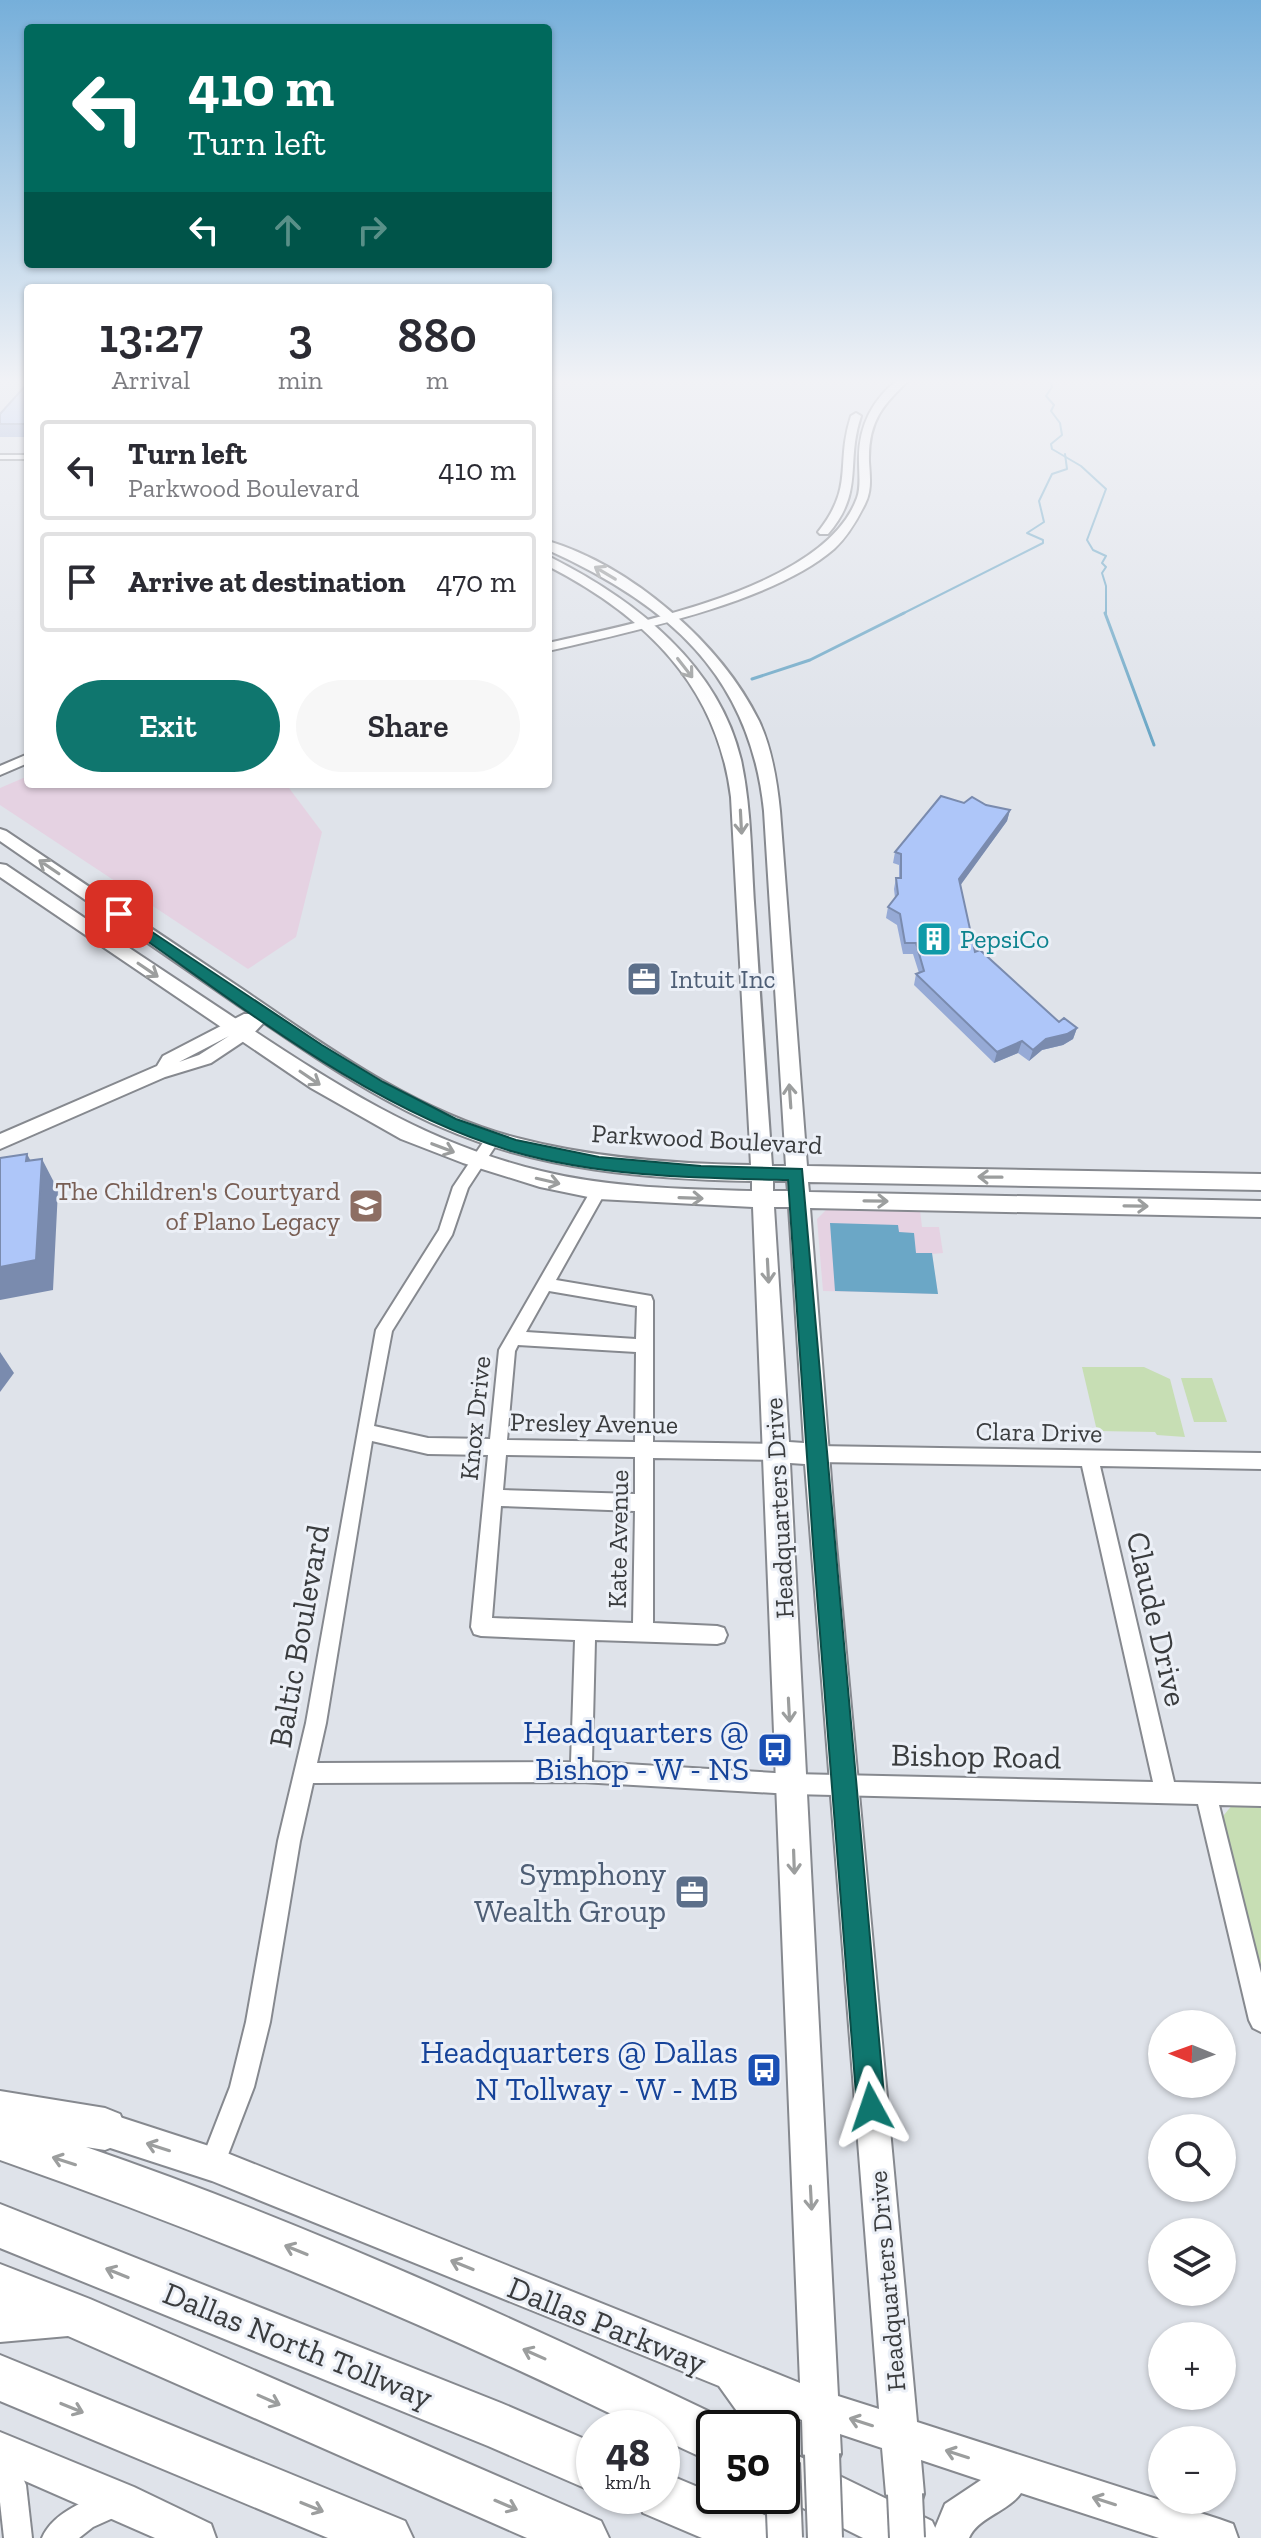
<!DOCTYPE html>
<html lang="en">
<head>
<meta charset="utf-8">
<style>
  body { margin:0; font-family:"Zilla Slab",serif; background:#f7f7f7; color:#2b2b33; height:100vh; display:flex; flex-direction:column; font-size:30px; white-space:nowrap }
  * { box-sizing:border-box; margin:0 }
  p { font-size:26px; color:#7c7c81 }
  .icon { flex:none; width:44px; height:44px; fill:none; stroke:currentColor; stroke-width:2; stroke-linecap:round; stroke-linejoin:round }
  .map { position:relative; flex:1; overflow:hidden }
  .details { position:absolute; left:24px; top:284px; width:528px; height:504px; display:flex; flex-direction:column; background:#fff; border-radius:8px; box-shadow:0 2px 6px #0004 }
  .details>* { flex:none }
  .guide { position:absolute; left:24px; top:24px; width:528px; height:244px; border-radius:8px; box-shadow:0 2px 6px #0004; background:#00695c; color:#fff; overflow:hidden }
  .needle { width:52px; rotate:271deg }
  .fabs { position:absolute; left:1148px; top:2010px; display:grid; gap:16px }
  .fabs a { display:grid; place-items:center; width:88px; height:88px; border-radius:50%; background:#fff; box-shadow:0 2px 6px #0004; font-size:40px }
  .speed { position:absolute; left:576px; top:2410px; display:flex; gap:16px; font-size:40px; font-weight:700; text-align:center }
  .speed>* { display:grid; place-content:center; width:104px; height:104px; border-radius:50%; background:#fff; box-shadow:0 2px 6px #0004; line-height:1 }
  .speed small { font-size:20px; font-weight:400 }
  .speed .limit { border:4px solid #111; border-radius:12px; background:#fff; color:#111 }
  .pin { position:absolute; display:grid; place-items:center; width:68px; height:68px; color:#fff; margin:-34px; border-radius:16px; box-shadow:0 4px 12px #0006 }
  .me { position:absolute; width:88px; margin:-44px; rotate:355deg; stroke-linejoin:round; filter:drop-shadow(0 0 6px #0008) }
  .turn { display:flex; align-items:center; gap:28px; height:168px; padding:0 32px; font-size:36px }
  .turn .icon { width:104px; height:104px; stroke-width:2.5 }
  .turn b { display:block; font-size:56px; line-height:68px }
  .lanes { display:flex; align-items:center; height:76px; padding:0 32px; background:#0003; justify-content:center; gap:40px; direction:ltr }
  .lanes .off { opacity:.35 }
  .eta { display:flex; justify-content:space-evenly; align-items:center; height:136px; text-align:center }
  .eta b { font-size:48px; font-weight:600; line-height:56px }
  .primary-button { display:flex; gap:16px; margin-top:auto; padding:16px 32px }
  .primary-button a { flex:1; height:92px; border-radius:48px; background:#0f766e; color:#fff; font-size:32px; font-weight:600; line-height:92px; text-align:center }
  .primary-button a+a { background:#f7f7f7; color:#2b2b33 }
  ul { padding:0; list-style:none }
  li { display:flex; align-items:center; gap:24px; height:100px; margin:0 16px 12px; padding:0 16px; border:4px solid #e1e1e2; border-radius:8px }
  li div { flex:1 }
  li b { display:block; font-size:30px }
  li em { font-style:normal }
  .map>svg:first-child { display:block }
  .industrial { fill:#e5d2e2 }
  .green { fill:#c7deb4 }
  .water { fill:#6ba7c6 }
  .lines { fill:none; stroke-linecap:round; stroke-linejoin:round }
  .stream-far1 { stroke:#6ba7c6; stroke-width:2 }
  .stream { stroke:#6ba7c6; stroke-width:3 }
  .minor-casing { stroke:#86898f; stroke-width:4 }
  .tertiary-casing { stroke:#86898f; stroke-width:4 }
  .secondary-casing { stroke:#86898f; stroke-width:4 }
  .motorway-casing { stroke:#86898f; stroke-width:4 }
  .minor { fill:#fff; fill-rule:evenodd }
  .tertiary { fill:#fff; fill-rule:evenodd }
  .secondary { fill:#fff; fill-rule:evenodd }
  .motorway { fill:#fff; fill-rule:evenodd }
  .secondary-bridge-casing { stroke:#86898f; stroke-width:38; stroke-linecap:butt }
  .secondary-bridge { stroke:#fff; stroke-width:34 }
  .wall { fill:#96aad6 }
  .shaded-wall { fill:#7a8bae }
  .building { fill:#aec6f9; stroke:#7a8bae; stroke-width:2 }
  .oneway { stroke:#9c9e9e }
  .route { fill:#0f766e; stroke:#0a4d48; stroke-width:2 }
  .labels { text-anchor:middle; stroke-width:6; stroke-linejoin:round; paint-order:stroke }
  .culture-label { font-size:26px; fill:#0d838f; stroke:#ecf0f7; text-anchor:start }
  .service-label { font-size:26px; fill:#4e5e75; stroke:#ecf0f7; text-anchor:start }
  .street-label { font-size:26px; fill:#3a3c3e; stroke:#ecf0f7 }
  .education-label { font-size:26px; fill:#785e54; stroke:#ecf0f7; text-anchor:end }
  .near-street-label { font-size:32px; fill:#3a3c3e; stroke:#ecf0f7 }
  .near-transit-label { font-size:32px; fill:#164399; stroke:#ecf0f7; text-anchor:end }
  .near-service-label { font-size:32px; fill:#4e5e75; stroke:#ecf0f7; text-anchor:end }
</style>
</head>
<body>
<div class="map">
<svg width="1261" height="2538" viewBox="0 0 1261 2538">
  <rect width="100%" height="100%" fill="#dfe3ea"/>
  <!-- industrial -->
  <g class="industrial">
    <path d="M28 776V784H286L322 832 296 937 248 969 0 805V788Z"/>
    <path d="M829 1207 920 1210 922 1227H939L943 1253 932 1254 938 1294 823 1291 817 1219Z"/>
  </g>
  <!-- green -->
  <g class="green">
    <path d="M1082 1367H1144L1170 1379 1185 1437 1157 1435 1155 1432 1097 1431Z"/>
    <path d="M1181 1378H1212L1227 1422H1194Z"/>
    <path d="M1233 1804 1261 1805V1969L1224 1821V1815Z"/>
  </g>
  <!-- water -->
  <path class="water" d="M830 1223 898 1225 899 1232 914 1233 916 1253H932L938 1294 835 1291Z"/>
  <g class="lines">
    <!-- stream-far1 -->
    <g class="stream-far1">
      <path d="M1050 378 1052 387 1046 396 1054 405 1051 411 1060 423 1062 435 1051 444 1052 449 1081 466 1106 489 1087 540 1093 550 1106 556 1102 563 1106 567 1102 573 1106 586V615"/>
      <path d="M900 615 1043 543V540L1027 533 1044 522 1039 501 1052 474 1067 469 1065 454"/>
    </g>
    <!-- stream -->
    <g class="stream">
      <path d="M1105 613 1154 745"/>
      <path d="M752 679 810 660 904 613"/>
    </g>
    <defs>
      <g id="minor">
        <rect x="0" y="455" width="28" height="4"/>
        <path d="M493 1134 500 1139 468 1188 452 1235 392 1331 374 1426 428 1438 490 1439 499 1350 593 1187 598 1185 606 1191 556 1280 651 1296 653 1301V1442L776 1444 782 1447 785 1452 782 1457 776 1460 653 1458V1623L717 1626 724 1628 727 1635 724 1642 717 1644 595 1640 592 1762 792 1774 1153 1782 1082 1466 816 1462 810 1460 807 1454 810 1448 816 1446 1261 1453V1469L1100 1466 1174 1782 1261 1784V1806L1219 1805 1261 1973V2032L1253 2028 1249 2020 1198 1804 792 1794 581 1782 313 1783 300 1841 270 2022 254 2087 221 2173 212 2176 203 2173 200 2164 230 2087 246 2022 278 1841 306 1723 376 1330 439 1230 453 1187 488 1135ZM549 1291 637 1306 636 1339 526 1332ZM518 1345 636 1352 635 1442 507 1440 515 1351ZM372 1441 428 1454 488 1455 471 1627 474 1634 481 1636 575 1640 571 1762 317 1763 326 1723ZM506 1455 635 1457V1494L503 1490ZM501 1506 635 1511 633 1623 492 1618Z"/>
        <path d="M0 2444 10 2448 26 2485 32 2538H4L0 2502Z"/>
        <path d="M112 2490 122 2494 126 2504 122 2514 93 2527 79 2538H42C53 2512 87 2500 112 2490Z"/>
      </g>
      <g id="tertiary">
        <path d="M900 378H911C883 405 868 420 869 462 870 476 872 490 865 504 857 520 848 536 834 549 772 603 630 632 548 651V643C634 623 824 589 857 498 861 487 859 474 859 462 858 427 872 399 900 378Z"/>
        <path d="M856 413 861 416C845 464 865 491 828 534H820L818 532C855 485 835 466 851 416Z"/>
        <path d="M28 754V763L0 775V766Z"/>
        <path d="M265 1007 273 1013 250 1037 211 1063 165 1077 0 1149V1134L157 1066 163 1056 244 1014H255ZM229 1036 199 1055 179 1062Z"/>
      </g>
      <g id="secondary">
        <path d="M548 541C631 566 721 643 759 721 772 749 777 781 780 811L807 1166 1261 1174V1190L808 1182 809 1192 1261 1201V1217L810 1208 836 1544 917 2422 1219 2519 1233 2524 1238 2538H1159L1021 2493C1008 2512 978 2517 969 2538H931L945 2504 981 2480 921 2460 924 2494 919 2508 905 2513 891 2508 886 2494 882 2448 840 2434 841 2454 835 2467 822 2473 809 2467 803 2454 802 2420 785 2413 792 2428 786 2441 782 2443V2428H749L719 2386 212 2181 95 2143 83 2138 78 2126 83 2114 95 2109 212 2147 800 2383 753 1207 598 1199 540 1187 463 1163 401 1139 311 1088 0 877V864L6 865C77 913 147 960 218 1007 324 1077 416 1141 541 1171 610 1188 681 1189 752 1191V1181C648 1179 539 1170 443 1128 369 1096 301 1048 235 1003 157 949 78 895 0 841V829L6 831C84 884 163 936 242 989 327 1047 416 1112 517 1138 593 1158 672 1164 751 1165L731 797C717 685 645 616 548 566V557L552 558C635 600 719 665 741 760 752 811 751 866 755 917 760 1000 766 1083 772 1166H786L764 811C750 674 667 604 548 550ZM773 1181H787L788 1191H773ZM774 1207H789L804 1443 789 1442ZM790 1463 805 1464 879 2409 838 2396Z"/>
        <path d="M0 2432 134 2487 211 2524 216 2538H155L0 2470Z"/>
      </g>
      <g id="motorway">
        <path d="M0 2091 105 2108 120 2114 126 2129 120 2144 105 2150 86 2147C307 2223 520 2321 731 2422L733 2428H714V2463L662 2439V2428H640C432 2326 219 2237 0 2160Z"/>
        <path d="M0 2204 501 2403 594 2443V2492L488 2446 0 2248Z"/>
        <path d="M0 2264 90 2299 601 2521 609 2538H527L68 2336 0 2342Z"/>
        <path d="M0 2355 405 2521 413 2538H328L0 2401Z"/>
        <path d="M782 2448 932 2521 940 2538H863L779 2496H782Z"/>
        <path d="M662 2472 779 2521 787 2538H702L643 2513 636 2496H662Z"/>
      </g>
    </defs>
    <!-- minor casing -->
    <use href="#minor" class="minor-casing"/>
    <!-- tertiary casing -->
    <use href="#tertiary" class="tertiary-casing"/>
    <!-- secondary casing -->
    <use href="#secondary" class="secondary-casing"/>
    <!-- motorway casing -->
    <use href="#motorway" class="motorway-casing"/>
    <!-- minor -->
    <use href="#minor" class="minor"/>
    <!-- tertiary -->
    <use href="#tertiary" class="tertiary"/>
    <!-- secondary -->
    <use href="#secondary" class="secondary"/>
    <!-- motorway -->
    <use href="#motorway" class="motorway"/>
    <defs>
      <g id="secondary-bridge">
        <path d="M822 2454 825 2538"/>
        <path d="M782 2463 785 2538"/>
        <path d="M905 2494 907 2538"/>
      </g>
    </defs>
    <!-- secondary-bridge casing -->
    <use href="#secondary-bridge" class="secondary-bridge-casing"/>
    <!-- secondary-bridge -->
    <use href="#secondary-bridge" class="secondary-bridge"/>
  </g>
  <!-- wall -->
  <g class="wall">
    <path d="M28 385V437H0V414Z"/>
    <path d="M964 803 1010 810 1007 821 960 885 975 952 1059 1022 1077 1028 1073 1039 1063 1045 1042 1050 1029 1061 1018 1053 994 1063 914 985 916 974 919 973 913 954H903L897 925 886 918 888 907 895 898 894 889 896 878H899V865L893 863 895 852Z"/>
  </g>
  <!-- shaded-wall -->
  <g class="shaded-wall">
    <path d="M1010 810 1007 821 957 890 959 879Z"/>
    <path d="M1077 1028 1073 1039 1063 1045 1042 1050 1029 1061 1033 1050 1046 1039Z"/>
    <path d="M1022 1041 1018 1053 994 1063 997 1052Z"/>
    <path d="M27 1154 41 1180 42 1159 58 1190 53 1290 0 1300V1267L26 1161Z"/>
    <path d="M0 1352 14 1373 0 1392Z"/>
  </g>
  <!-- building -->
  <g class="building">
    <path d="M26 385H28V424H0V414Z"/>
    <path d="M941 796 964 803 972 797 986 805 1010 810 959 879 975 952 980 950 1059 1022 1064 1018 1077 1028 1067 1034 1046 1039 1033 1050 1022 1041 997 1052 916 974 924 971 916 943H905L900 914 888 907 898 894 896 878H901V854L895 852Z"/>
    <path d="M27 1154 26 1161 42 1159 36 1260 0 1267V1158Z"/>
  </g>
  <!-- one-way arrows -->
  <defs><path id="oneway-shaft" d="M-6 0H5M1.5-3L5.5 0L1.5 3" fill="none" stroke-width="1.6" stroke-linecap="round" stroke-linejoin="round" transform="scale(2)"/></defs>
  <g class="oneway">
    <use href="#oneway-shaft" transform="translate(605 573) rotate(-149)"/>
    <use href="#oneway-shaft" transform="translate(685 668) rotate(52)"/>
    <use href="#oneway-shaft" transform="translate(741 822) rotate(87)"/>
    <use href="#oneway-shaft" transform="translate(49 867) rotate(-146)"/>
    <use href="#oneway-shaft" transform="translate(148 970) rotate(34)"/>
    <use href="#oneway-shaft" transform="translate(310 1078) rotate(34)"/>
    <use href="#oneway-shaft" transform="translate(790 1096) rotate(-94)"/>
    <use href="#oneway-shaft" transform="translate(443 1148) rotate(21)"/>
    <use href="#oneway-shaft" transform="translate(990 1177) rotate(-179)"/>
    <use href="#oneway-shaft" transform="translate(548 1181) rotate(13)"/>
    <use href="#oneway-shaft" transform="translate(691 1198) rotate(2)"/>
    <use href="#oneway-shaft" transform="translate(876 1201) rotate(1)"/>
    <use href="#oneway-shaft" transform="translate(1136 1206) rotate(1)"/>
    <use href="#oneway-shaft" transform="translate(768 1271) rotate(87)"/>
    <use href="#oneway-shaft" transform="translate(789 1710) rotate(87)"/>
    <use href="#oneway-shaft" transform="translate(794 1862) rotate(88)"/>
    <use href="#oneway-shaft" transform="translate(158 2147) rotate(-162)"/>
    <use href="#oneway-shaft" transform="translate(64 2161) rotate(-162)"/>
    <use href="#oneway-shaft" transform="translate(811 2198) rotate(87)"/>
    <use href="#oneway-shaft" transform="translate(296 2250) rotate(-158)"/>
    <use href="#oneway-shaft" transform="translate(462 2265) rotate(-158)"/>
    <use href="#oneway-shaft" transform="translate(117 2273) rotate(-158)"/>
    <use href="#oneway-shaft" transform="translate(534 2354) rotate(-156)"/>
    <use href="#oneway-shaft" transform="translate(269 2400) rotate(24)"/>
    <use href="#oneway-shaft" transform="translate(72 2408) rotate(22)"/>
    <use href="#oneway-shaft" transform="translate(861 2422) rotate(-162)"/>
    <use href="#oneway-shaft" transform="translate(957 2454) rotate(-162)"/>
    <use href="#oneway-shaft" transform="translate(1104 2501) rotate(-162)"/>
    <use href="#oneway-shaft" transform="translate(506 2505) rotate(23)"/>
    <use href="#oneway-shaft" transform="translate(312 2507) rotate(22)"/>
  </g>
  <!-- sky -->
  <linearGradient id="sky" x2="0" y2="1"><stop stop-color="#76afda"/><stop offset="0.52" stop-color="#f1f2f6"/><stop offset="1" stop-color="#f1f2f6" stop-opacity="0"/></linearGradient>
  <rect width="1261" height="733" fill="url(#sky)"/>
  <!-- route -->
  <path class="route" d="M119 910 322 1045 383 1082 456 1119 516 1140 599 1157 701 1166 802 1169 885 2107 881 2116 871 2120 861 2116 857 2107 813 1544 788 1180C696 1178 600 1177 511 1151 366 1108 237 1002 114 918V911Z"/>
  <!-- icons -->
  <defs>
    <symbol id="building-square" viewBox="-11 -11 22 22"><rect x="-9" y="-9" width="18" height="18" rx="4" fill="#0f9aa8" stroke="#ecf0f7"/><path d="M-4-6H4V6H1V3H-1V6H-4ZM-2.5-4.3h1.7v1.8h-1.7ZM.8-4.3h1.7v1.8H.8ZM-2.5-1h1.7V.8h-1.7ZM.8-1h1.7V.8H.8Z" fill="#fff"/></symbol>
    <symbol id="office-square" viewBox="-11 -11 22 22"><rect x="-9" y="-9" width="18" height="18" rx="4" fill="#5c6f8a" stroke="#ecf0f7"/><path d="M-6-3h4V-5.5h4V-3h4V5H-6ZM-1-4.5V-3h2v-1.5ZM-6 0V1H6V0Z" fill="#fff"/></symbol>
    <symbol id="school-square" viewBox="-11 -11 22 22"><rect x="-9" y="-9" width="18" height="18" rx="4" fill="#8d6e63" stroke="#ecf0f7"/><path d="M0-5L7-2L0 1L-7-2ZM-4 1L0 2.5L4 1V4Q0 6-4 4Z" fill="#fff"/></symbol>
    <symbol id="bus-square" viewBox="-11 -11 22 22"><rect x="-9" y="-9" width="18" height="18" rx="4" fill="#1a4fb4" stroke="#ecf0f7"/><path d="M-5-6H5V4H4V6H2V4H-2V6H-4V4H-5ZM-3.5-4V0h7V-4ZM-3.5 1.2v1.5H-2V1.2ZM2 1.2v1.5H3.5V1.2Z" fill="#fff"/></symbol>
  </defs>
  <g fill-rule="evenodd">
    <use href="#building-square" x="914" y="919" width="40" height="40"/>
    <use href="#office-square" x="624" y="959" width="40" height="40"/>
    <use href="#school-square" x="346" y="1186" width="40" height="40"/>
    <use href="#bus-square" x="755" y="1730" width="40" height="40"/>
    <use href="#office-square" x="672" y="1872" width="40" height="40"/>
    <use href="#bus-square" x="744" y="2050" width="40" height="40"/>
  </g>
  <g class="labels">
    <!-- culture labels -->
    <g class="culture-label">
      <text x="960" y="948">PepsiCo</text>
    </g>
    <!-- service labels -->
    <g class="service-label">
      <text x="670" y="988">Intuit Inc</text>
    </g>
    <!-- street labels -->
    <g class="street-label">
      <text transform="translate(707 1139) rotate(3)" y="9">Parkwood Boulevard</text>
      <text transform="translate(475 1418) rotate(-84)" y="9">Knox Drive</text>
      <text transform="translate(594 1423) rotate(1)" y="9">Presley Avenue</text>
      <text transform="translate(1039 1432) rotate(1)" y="9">Clara Drive</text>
      <text transform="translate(779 1508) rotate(-93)" y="9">Headquarters Drive</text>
      <text transform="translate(618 1539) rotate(-89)" y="9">Kate Avenue</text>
      <text transform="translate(887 2281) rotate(-95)" y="9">Headquarters Drive</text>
    </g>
    <!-- education labels -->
    <g class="education-label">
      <text x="340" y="1200">The Children's Courtyard<tspan x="340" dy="30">of Plano Legacy</tspan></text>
    </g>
    <!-- near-street labels -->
    <g class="near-street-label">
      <text transform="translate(1157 1619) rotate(77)" y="11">Claude Drive</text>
      <text transform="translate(299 1636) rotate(-80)" y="11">Baltic Boulevard</text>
      <text transform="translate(976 1756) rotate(1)" y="11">Bishop Road</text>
      <text transform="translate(607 2325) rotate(22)" y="11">Dallas Parkway</text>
      <text transform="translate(298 2345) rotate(22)" y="11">Dallas North Tollway</text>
    </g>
    <!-- near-transit labels -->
    <g class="near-transit-label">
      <text x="749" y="1743">Headquarters @<tspan x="749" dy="37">Bishop - W - NS</tspan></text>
      <text x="738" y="2063">Headquarters @ Dallas<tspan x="738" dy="37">N Tollway - W - MB</tspan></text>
    </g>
    <!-- near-service labels -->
    <g class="near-service-label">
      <text x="666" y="1885">Symphony<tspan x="666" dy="37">Wealth Group</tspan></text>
    </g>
  </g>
</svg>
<div class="fabs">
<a><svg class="needle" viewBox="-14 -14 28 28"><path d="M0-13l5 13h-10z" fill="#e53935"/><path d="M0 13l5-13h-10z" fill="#7c7c81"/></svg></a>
<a><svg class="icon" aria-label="search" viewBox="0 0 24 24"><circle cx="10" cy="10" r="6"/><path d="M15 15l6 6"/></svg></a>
<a><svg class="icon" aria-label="layers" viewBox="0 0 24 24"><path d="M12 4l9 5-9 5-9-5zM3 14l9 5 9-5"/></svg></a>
<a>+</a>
<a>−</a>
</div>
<div class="speed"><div>48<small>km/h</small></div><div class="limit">50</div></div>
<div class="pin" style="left:119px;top:914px;background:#d93025"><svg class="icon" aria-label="arrive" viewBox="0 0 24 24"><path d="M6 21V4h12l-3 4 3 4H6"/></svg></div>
<svg class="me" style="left:871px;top:2107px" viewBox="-20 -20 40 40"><path d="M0-17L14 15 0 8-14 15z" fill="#0f766e" stroke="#fff" stroke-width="4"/></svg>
<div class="guide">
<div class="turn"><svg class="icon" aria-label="left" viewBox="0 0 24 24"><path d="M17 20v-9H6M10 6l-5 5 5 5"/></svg><div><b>410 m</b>Turn left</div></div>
<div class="lanes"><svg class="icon" aria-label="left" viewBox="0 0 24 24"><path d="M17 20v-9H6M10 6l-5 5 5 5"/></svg><svg class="icon off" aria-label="ahead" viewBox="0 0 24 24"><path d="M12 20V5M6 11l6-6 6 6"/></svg><svg class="icon off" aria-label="right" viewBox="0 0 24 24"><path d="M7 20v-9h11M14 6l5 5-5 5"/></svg></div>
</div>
<section class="details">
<div class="eta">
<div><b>13:27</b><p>Arrival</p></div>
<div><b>3</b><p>min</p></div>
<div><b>880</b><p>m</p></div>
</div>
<ul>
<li><svg class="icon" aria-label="left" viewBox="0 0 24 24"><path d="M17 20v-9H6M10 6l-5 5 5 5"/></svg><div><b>Turn left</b><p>Parkwood Boulevard</p></div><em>410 m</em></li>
<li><svg class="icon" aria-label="arrive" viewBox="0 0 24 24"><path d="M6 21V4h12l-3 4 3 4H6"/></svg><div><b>Arrive at destination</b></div><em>470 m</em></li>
</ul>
<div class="primary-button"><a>Exit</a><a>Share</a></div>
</section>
</div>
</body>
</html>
